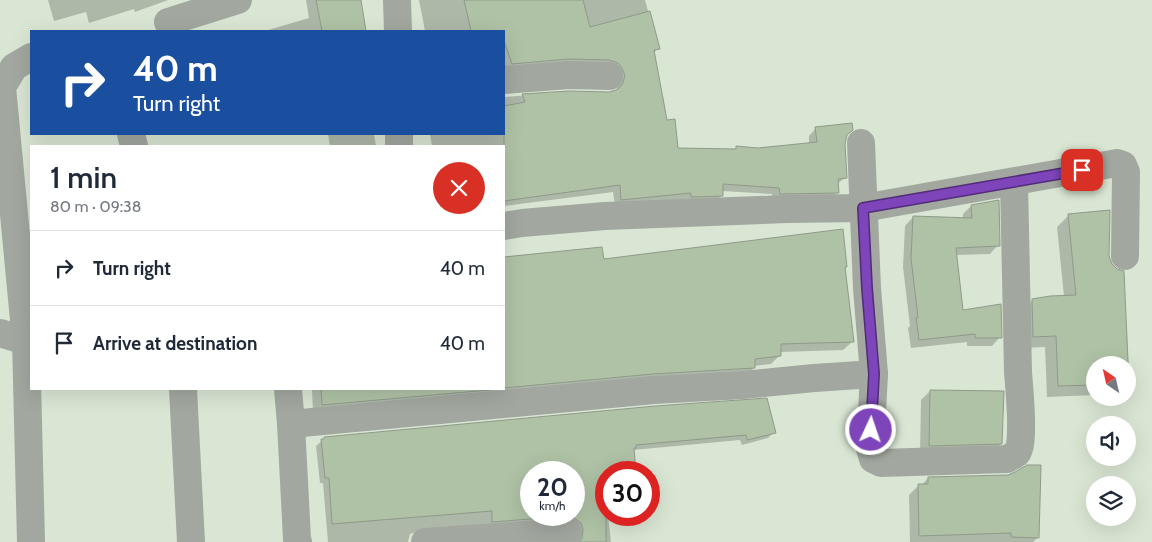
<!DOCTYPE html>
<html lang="en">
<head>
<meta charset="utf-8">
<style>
  body { margin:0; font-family:Cabin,sans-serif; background:#f2f2f3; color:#1f2937; height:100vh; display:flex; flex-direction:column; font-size:19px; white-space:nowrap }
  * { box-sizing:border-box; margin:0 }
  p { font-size:16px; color:#747a83 }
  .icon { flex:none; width:28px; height:28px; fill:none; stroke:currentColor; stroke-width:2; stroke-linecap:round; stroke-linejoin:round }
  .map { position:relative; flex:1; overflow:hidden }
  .side { position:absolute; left:30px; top:145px; width:475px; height:245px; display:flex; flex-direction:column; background:#fff; border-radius:0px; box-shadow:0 5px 20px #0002 }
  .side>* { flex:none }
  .banner { position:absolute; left:30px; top:30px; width:475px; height:105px; border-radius:0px; box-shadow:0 5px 20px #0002; background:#1a4fa0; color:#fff; overflow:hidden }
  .needle { width:32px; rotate:326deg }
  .controls { position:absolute; left:1086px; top:356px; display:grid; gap:10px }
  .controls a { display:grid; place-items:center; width:50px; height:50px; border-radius:50%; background:#fff; box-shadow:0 5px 20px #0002; font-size:25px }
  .speed { position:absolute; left:520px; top:461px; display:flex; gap:10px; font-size:25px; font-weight:700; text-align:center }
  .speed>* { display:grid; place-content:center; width:65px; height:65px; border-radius:50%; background:#fff; box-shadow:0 5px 20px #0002; line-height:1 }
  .speed small { font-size:12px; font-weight:400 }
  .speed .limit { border:8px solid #d22; background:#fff; color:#111 }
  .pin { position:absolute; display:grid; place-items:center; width:42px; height:42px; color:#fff; margin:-21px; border-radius:10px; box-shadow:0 2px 8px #0006 }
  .me { position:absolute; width:55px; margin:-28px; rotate:3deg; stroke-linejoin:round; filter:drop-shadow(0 0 4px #0008) }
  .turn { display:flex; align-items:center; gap:18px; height:105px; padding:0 20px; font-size:22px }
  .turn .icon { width:65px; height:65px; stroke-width:2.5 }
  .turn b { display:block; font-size:35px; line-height:42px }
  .round { display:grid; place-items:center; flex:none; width:52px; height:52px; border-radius:26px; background:#f2f2f3 }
  .summary { display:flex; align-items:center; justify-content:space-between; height:85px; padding:0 20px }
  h1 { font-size:30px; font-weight:600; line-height:38px }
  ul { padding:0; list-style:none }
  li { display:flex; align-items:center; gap:15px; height:75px; padding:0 20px; border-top:1px solid #e0e1e3 }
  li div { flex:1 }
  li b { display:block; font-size:19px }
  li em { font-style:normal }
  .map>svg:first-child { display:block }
  .shadow { fill:#0003; fill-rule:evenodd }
  .building { fill:#afc2a5; stroke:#8f9a8a; fill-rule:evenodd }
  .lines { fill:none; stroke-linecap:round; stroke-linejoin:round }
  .street { stroke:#a2a7a0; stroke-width:28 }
  .route-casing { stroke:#522c79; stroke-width:12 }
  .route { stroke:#7e44ba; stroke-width:9 }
</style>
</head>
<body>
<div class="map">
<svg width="1152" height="542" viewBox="0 0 1152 542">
  <rect width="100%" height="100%" fill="#dae6d4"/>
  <!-- shadow -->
  <g class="shadow">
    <path d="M48 0H168L135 12 134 9 89 23 86 12 54 21Z"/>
    <path d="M306 0H360L365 31H265L309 18Z"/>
    <path d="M419 0H645L658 48 654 53 666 121 676 150H734L736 148 758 149 809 144V136L816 128 846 135 844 144 846 177 837 184 838 192 831 199 773 200 772 194 722 191V195L714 202 685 204V199L615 206 613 192 504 206V146H432L430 134H504V97L569 92 609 93 616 91 618 85 504 70V31H425Z"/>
    <path d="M328 134H374L376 146H330Z"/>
    <path d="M971 206 998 245 990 254 956 255 962 312 1000 337 992 346H967V342L911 348 908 328 910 326 903 267 905 226 913 217 963 219V214Z"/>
    <path d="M1069 215 1108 256 1111 265 1116 270 1127 365H1095V395L1047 397 1045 347 1022 348 1021 311 1033 300 1064 296 1057 227Z"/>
    <path d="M601 248 603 260 846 267 844 268 852 342 843 350 780 352V355L771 364 754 366V368L745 376 313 414 312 389H504V258Z"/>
    <path d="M930 391 1001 443 992 452 920 455 921 400Z"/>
    <path d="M774 432 768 438 742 445 740 440 633 450 635 472H606V515H608L611 542H577L578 538 417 532 410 534 408 542H328L323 483H320L316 446 325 438ZM531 472H574V515H531Z"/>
    <path d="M928 478 1038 537 1033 542H910L909 495 918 486H921Z"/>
  </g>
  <!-- building -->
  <g class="building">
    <path d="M316 0H361L366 31H322Z"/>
    <path d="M464 0H583L590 27 650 11 660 49 654 50 667 120 675 119 678 148 736 149V146L758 148 817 142 815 127 852 123 853 130 847 135 845 144 847 178 838 179 839 193 780 194 779 188 723 184V196L691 197V193L621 200 620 185 504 201V106L525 102 522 94 569 91 609 92 616 90 622 85 625 76 622 68 618 63 609 60 568 59 512 64 504 41V31H471Z"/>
    <path d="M999 200 1000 246 956 248 963 310 1001 304 1002 338H975V334L919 340 916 318H918L911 258 913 216 972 218 971 205Z"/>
    <path d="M1110 210 1109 256 1112 264 1117 269 1124 271 1129 383H1128V365H1095V385L1058 386 1056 336 1033 337 1032 299 1050 296 1076 295 1068 214Z"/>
    <path d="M843 229 847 267H845L854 342 781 344V356L755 359V368L653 374 504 388V257L602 247 604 259Z"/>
    <path d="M321 389H500L322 405Z"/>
    <path d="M930 390 1004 391 1002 444 929 446Z"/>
    <path d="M767 398 776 433 747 440 746 435 636 445V448H634L636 472H606V542H579L582 538 583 530 581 523 574 518 567 516 492 522V511L332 524 329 478H325L321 439H324V437L655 406ZM531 472H574V515H531Z"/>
    <path d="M1027 465H1041L1039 538 1011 537V533L919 536 918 484H928V477L1008 475 1015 472Z"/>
  </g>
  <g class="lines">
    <!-- street -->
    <g class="street">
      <path d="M397 0 398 31"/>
      <path d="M168 22 238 0"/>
      <path d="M31 57 14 67 2 87 26 341 31 542"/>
      <path d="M504 80 569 75 609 76"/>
      <path d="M131 134 134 146"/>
      <path d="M399 146V134"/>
      <path d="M504 226 522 223 605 216 787 209 863 208 1117 163 1123 165 1126 172 1125 256"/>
      <path d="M0 333 26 341H31"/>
      <path d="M874 374 870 449 873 459 881 463 1007 459C1010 457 1015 455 1017 453 1025 444 1019 386 1018 372L1014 182"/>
      <path d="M183 389 191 542"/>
      <path d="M288 389 291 424 297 539 298 542"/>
      <path d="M291 424 654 390 743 385 814 378 874 374 867 288 861 143"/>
      <path d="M425 542 568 532"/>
    </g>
  </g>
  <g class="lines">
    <defs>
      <path id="route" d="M871 430 874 374 867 288 863 208 1082 170"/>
    </defs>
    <!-- route casing -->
    <use href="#route" class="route-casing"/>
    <!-- route -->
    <use href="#route" class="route"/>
  </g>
</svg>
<div class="controls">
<a><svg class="needle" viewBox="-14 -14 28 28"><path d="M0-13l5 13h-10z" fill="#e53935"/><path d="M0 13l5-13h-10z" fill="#747a83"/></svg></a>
<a><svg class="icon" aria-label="sound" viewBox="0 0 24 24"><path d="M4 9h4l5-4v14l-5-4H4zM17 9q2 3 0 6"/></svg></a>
<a><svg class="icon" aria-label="layers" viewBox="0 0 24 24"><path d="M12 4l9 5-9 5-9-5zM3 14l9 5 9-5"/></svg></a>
</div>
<div class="speed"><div>20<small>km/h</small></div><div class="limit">30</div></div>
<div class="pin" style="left:1082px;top:170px;background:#d93025"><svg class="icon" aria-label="arrive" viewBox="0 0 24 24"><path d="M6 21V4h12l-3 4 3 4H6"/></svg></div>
<svg class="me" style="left:871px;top:430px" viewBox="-20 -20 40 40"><circle r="17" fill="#7e44ba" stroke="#fff" stroke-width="3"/><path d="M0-11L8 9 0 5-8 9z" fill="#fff"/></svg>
<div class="banner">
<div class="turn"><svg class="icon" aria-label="right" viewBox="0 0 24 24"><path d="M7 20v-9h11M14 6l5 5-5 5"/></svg><div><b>40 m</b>Turn right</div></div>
</div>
<section class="side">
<div class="summary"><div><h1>1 min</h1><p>80 m · 09:38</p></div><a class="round" style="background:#d93025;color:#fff"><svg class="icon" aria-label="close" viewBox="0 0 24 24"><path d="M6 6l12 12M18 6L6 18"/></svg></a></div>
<ul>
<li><svg class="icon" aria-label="right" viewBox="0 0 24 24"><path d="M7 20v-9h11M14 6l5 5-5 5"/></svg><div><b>Turn right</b></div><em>40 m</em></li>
<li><svg class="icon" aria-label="arrive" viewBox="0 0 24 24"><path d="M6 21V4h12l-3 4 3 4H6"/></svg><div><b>Arrive at destination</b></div><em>40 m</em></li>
</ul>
</section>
</div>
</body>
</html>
